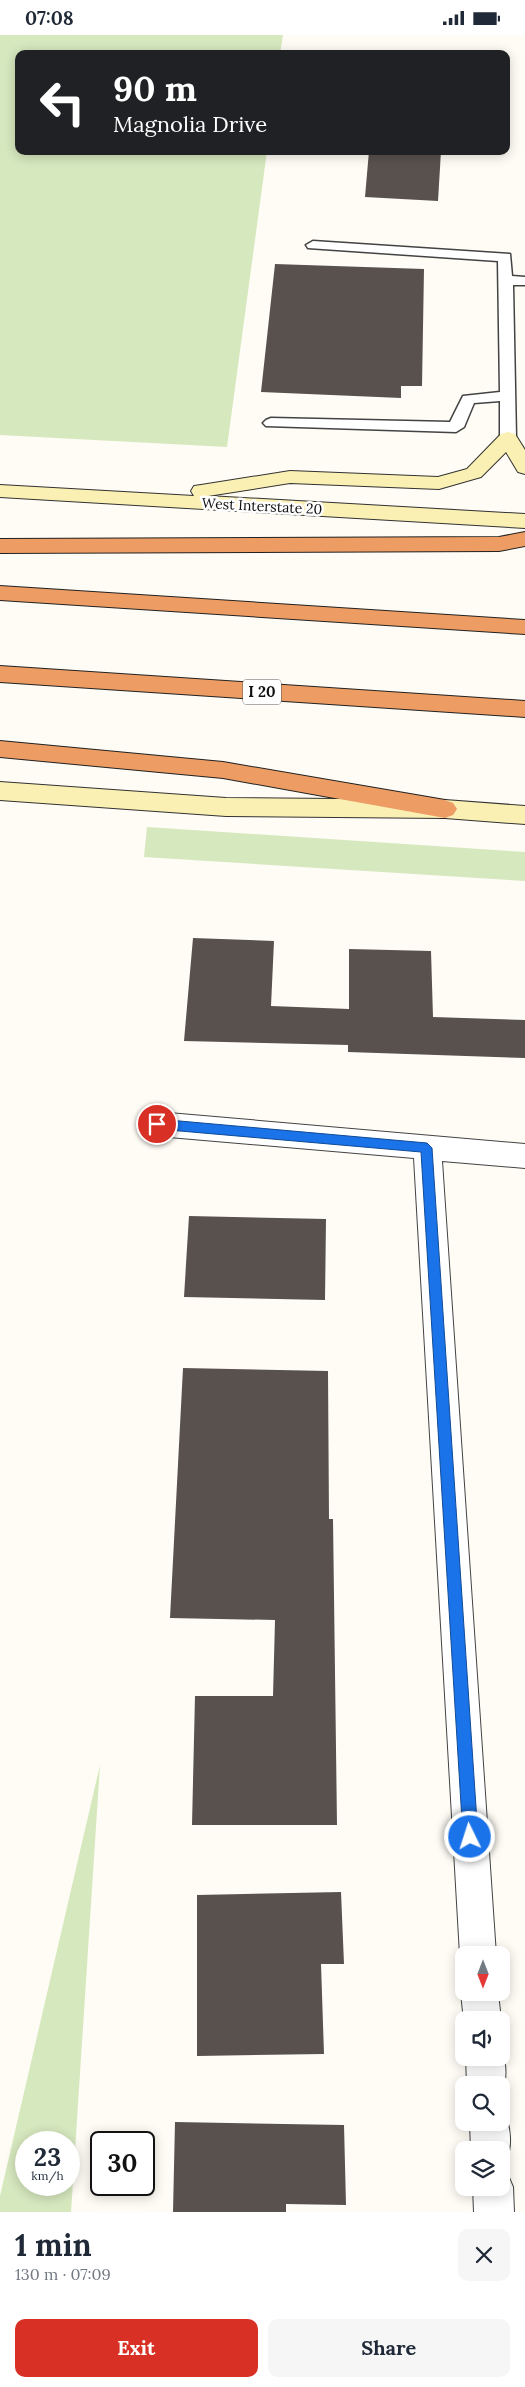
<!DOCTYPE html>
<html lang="en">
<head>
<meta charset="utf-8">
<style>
  body { margin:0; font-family:Lora,serif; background:#f6f6f7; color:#1f2937; height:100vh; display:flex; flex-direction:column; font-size:19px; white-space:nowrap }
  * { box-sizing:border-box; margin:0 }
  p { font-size:16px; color:#747a83 }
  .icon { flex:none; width:28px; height:28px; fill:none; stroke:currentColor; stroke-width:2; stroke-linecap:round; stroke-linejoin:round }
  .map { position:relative; height:2177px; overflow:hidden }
  .side { display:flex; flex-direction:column; background:#fff; flex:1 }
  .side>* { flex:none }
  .banner { position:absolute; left:15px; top:15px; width:495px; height:105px; border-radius:10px; box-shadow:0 2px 12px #0003; background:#202124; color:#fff; overflow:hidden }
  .needle { width:32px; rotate:180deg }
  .fabs { position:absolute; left:455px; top:1911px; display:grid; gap:10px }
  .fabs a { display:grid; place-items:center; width:55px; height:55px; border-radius:10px; background:#fff; box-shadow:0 2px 12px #0003; font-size:25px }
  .speed { position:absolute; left:15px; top:2096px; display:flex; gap:10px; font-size:25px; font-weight:700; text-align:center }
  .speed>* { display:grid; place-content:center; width:65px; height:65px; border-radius:50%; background:#fff; box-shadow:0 2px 12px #0003; line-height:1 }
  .speed small { font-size:12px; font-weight:400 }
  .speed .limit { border:2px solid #111; border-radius:8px; background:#fff; color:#111 }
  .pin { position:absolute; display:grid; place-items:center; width:42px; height:42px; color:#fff; margin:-21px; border:2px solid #fff; border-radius:50%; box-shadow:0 1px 5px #0007 }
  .me { position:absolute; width:55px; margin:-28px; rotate:356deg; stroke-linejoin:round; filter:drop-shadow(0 0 4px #0008) }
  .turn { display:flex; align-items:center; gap:18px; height:105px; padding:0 15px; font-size:22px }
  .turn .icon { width:65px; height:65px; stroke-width:2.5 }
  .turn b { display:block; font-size:35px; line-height:42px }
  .round { display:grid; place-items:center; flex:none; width:52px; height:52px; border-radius:10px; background:#f6f6f7 }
  .overview { display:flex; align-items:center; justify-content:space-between; height:85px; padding:0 15px }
  h1 { font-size:30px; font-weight:700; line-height:38px }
  .button { display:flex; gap:10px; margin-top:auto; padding:10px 15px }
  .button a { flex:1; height:58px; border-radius:10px; background:#d93025; color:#fff; font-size:20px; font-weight:700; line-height:58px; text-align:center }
  .button a+a { background:#f6f6f7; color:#1f2937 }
  .status { display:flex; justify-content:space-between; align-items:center; height:35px; padding:0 25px; background:#fff; direction:ltr }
  .status svg { height:14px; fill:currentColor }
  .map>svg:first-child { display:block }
  .green { fill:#d6e8be; fill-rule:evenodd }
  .building { fill:#59514d }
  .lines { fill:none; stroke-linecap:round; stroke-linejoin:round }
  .lane-casing { stroke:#434343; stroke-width:3 }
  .street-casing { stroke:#434343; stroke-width:2 }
  .secondary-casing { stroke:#323232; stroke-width:2 }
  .highway-casing { stroke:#212121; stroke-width:2 }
  .lane { fill:#fff; fill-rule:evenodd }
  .street { fill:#fff; fill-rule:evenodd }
  .secondary { fill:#fbf0b3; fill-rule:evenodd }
  .highway { fill:#ed9d64; fill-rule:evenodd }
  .route { fill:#1a73e8; stroke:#114b97 }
  .labels { text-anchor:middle; stroke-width:5; stroke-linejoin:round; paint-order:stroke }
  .far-street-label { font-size:14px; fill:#101010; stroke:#fff }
  .shield { fill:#fff; stroke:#585858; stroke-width:1 }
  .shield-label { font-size:15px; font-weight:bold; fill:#101010 }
</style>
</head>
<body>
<div class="status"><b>07:08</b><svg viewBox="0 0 49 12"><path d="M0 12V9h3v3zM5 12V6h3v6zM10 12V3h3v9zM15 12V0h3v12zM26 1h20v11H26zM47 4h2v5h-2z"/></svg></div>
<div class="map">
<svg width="525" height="2177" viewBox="0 0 525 2177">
  <rect width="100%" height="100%" fill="#fefcf4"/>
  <!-- green -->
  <g class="green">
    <path d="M0 0H283L280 19H19V116H267L227 412 0 400Z"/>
    <path d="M147 792 525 817V846L144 822Z"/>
    <path d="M100 1730 71 2177H0V2161ZM26 2108H69V2150H26Z"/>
  </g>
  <!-- building -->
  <g class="building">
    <path d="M369 116H441L438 166 365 162Z"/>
    <path d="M275 229 424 234 422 351H401V363L261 357Z"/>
    <path d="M193 903 274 906 271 971 349 974V914L431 916 433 982 525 985V1023L348 1017V1010L184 1006Z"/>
    <path d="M189 1181 326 1184 325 1265 184 1262Z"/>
    <path d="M183 1333 328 1336 329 1484H333L337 1790H192L195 1661H273L275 1585 170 1583Z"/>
    <path d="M341 1857 344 1929H321L324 2019 197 2021V1860Z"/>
    <path d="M175 2087 344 2090 346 2170 286 2169V2177H173Z"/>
  </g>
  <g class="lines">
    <defs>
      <path id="lane" d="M313 206 510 219 512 241 525 242V250H513L516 403 513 406 508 408 500 403V366L474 368 464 392 456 397 266 391 263 388 266 385 271 383 450 387 463 361 500 357 498 226 308 213 306 210Z"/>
      <g id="street">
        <path d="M157 1077 525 1109V1133L442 1126 496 1920H464V1930L460 1920 414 1123 157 1101 147 1097 143 1089 147 1081Z"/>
        <path d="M464 1952V1958H498L501 1985 464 1986 461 1958Z"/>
        <path d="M501 2016C507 2029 507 2046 501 2059V2050H467L466 2022H501Z"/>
        <path d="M501 2074C511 2086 515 2119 501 2130V2115H471L470 2088H501Z"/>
        <path d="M501 2136 507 2138 513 2152 514 2177H474L473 2152H501Z"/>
      </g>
      <g id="secondary">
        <path d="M508 397 515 399 525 415V439L518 437 506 417 481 442 439 454 290 448 208 461 525 479V493L0 462V450L194 461 191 456 194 451 201 450 290 436 438 442 467 434 501 399Z"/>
        <path d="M0 747 226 763 445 765 525 771V789L445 783 226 781 0 765Z"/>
      </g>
      <g id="highway">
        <path d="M525 497V511L499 516 0 518V504L499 502Z"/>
        <path d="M0 551 525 585V599L0 565Z"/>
        <path d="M0 631 525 666V682L0 647Z"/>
        <path d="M0 706 223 727 445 765 453 768 457 774 453 780 445 783 223 743 0 722Z"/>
      </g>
    </defs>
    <!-- lane casing -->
    <use href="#lane" class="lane-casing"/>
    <!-- street casing -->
    <use href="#street" class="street-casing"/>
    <!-- secondary casing -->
    <use href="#secondary" class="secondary-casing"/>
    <!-- highway casing -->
    <use href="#highway" class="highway-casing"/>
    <!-- lane -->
    <use href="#lane" class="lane"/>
    <!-- street -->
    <use href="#street" class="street"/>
    <!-- secondary -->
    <use href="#secondary" class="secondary"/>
    <!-- highway -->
    <use href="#highway" class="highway"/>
  </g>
  <!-- route -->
  <path class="route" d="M157 1084 427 1108 432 1113 478 1802 476 1807 470 1809 465 1807 463 1802 421 1117 157 1094 151 1089Z"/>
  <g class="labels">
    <!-- far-street labels -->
    <g class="far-street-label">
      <text transform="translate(262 471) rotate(3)" y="5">West Interstate 20</text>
    </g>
    <!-- shield labels -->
    <rect class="shield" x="243" y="644.5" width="38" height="25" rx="4"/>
    <g class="shield-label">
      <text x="262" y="662">I 20</text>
    </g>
  </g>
</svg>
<div class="fabs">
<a><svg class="needle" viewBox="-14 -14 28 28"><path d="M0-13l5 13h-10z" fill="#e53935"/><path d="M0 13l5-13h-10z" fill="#747a83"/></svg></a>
<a><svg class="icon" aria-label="sound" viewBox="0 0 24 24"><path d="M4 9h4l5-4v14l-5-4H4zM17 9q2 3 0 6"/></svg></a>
<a><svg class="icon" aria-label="search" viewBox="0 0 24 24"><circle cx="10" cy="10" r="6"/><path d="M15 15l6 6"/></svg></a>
<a><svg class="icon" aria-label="layers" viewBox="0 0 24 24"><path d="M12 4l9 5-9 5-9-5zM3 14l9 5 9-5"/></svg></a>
</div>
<div class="speed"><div>23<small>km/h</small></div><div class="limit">30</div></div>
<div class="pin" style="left:157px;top:1089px;background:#d93025"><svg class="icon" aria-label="arrive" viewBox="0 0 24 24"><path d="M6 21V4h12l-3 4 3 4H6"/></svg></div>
<svg class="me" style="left:470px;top:1802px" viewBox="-20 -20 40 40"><circle r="17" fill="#1a73e8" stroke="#fff" stroke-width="3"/><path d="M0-11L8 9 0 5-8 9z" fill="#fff"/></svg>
<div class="banner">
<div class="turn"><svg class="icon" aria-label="left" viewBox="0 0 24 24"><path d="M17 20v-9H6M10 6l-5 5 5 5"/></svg><div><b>90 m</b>Magnolia Drive</div></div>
</div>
</div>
<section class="side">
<div class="overview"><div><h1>1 min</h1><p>130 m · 07:09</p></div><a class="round"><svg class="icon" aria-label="close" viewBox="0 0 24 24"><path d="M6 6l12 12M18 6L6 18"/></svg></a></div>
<div class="button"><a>Exit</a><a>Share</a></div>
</section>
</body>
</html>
